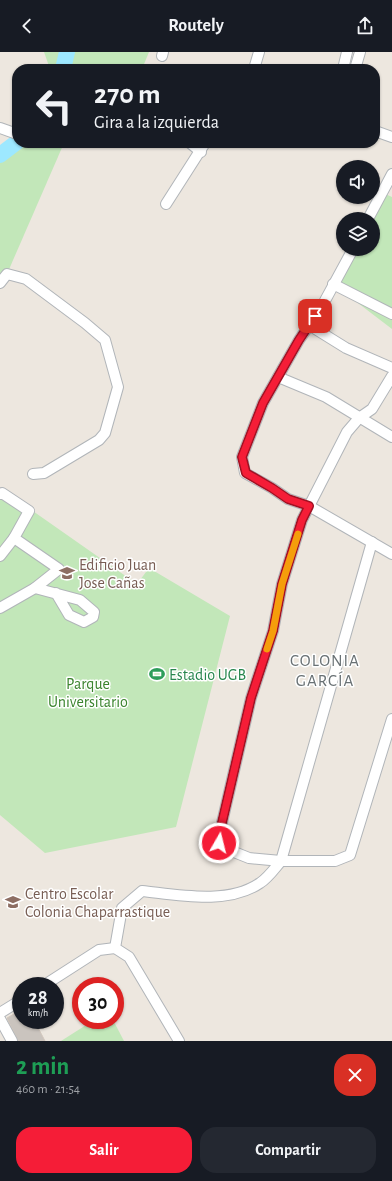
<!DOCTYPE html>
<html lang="es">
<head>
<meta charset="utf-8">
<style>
  body { margin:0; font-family:"Alegreya Sans",sans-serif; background:#242831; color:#f1f3f6; height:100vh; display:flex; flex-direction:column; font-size:15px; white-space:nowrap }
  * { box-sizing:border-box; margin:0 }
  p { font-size:13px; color:#9ea1a6 }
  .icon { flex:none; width:22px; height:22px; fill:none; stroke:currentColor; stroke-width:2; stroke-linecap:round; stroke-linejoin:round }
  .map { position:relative; height:989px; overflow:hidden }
  .details { display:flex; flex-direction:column; background:#171b24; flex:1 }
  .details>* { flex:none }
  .hud { position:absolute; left:12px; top:12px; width:368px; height:84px; border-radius:16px; box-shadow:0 1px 3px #0004; background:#171b24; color:#f1f3f6; overflow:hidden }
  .buttons { position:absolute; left:336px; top:108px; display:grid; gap:8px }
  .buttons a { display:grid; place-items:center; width:44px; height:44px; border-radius:50%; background:#171b24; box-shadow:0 1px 3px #0004; font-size:20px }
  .speed { position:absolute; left:12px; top:925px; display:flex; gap:8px; font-size:20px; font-weight:700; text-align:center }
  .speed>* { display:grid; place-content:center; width:52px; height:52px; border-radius:50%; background:#171b24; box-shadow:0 1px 3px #0004; line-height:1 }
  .speed small { font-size:10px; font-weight:400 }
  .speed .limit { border:6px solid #d22; background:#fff; color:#111 }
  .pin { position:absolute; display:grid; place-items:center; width:34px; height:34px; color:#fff; margin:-17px; border-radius:8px; box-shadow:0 2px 6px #0006 }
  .me { position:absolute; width:44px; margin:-22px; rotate:8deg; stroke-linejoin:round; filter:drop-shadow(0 0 3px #0008) }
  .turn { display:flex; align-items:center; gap:14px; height:84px; padding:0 16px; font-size:18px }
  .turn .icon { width:52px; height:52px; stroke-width:2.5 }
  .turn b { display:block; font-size:28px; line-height:34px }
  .round { display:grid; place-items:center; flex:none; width:42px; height:42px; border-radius:16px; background:#242831 }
  .head { display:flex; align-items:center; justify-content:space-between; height:68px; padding:0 16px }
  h1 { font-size:24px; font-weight:600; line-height:30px; color:#1e9e55 }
  .action { display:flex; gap:8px; margin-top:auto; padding:8px 16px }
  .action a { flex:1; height:46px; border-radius:16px; background:#f51d37; color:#fff; font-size:16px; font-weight:600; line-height:46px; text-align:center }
  .action a+a { background:#242831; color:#f1f3f6 }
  header { display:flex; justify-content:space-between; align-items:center; height:52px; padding:0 16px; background:#171b24; font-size:18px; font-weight:600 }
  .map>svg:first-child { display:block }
  .green { fill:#c2e7b9 }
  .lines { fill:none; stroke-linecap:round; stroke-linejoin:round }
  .river { stroke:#9de8ff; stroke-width:16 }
  .building { fill:#cac4be; stroke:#d2c7bd }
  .minor-casing { stroke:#b1b5b9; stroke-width:12 }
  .minor { stroke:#fff; stroke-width:10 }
  .route-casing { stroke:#9f1324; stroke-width:10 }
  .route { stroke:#f51d37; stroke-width:7 }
  .slow { stroke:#f59e0b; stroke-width:7 }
  .labels { text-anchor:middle; stroke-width:3; stroke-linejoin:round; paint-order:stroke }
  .education-label { font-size:16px; fill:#785e54; stroke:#fff; text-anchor:start }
  .leisure-label { font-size:16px; fill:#27864d; stroke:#fff; text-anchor:start }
  .park-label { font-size:16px; fill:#3b842e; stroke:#fff }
  .neighbourhood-label { font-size:17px; letter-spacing:1px; fill:#697174; stroke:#fff }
</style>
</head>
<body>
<header><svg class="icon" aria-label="back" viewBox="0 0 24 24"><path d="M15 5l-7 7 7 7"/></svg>Routely<svg class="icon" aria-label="share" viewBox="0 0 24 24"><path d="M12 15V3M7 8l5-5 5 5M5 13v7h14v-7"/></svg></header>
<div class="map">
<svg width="392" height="989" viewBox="0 0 392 989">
  <rect width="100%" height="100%" fill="#ede7df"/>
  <!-- green -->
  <g class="green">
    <path d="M44 0H149L142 17H50Z"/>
    <path d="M25 91H64L7 222 0 230V103Z"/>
    <path d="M383 141 392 145V277L333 232 352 197H373V167Z"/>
    <path d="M0 436 137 532 149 516 230 564 176 775 45 801 0 763Z"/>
    <path d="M94 968H113L124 989H61Z"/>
  </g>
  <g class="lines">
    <!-- river -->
    <g class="river">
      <path d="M63 17 67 0"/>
      <path d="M0 103 17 90"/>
    </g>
  </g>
  <!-- building -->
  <path class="building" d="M21 958V968H34L45 989H18L7 966Z"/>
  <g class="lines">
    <defs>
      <g id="minor">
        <path d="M162 4 163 0"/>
        <path d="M254 17 259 0"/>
        <path d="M343 17 347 0"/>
        <path d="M355 17 360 0"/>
        <path d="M0 76 17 82"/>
        <path d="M375 79 392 85"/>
        <path d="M190 91 201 100"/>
        <path d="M166 152 205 91"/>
        <path d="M368 167 392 122"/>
        <path d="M353 197 321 256 299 288 263 351 242 405 245 421 272 436 288 447 309 454 392 502"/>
        <path d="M0 231 7 222 26 227 85 271 105 288 118 335 105 381 99 388 44 421 33 422"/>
        <path d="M333 232 392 262"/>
        <path d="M309 273 346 296 392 316"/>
        <path d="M392 324 372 357 359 366 347 380 302 468 282 532 273 579 251 646 221 775 219 791 234 800 249 806 281 809H335L350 803 392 667"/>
        <path d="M278 325 326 345 392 385"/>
        <path d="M0 442 2 441 29 459 14 486 59 517 35 536 80 548 94 560 93 565 84 570 69 563 56 541"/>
        <path d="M0 504 14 486"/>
        <path d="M0 556 35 536"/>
        <path d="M43 934 99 898 115 896"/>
        <path d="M0 961 21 948"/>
        <path d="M0 967 12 989"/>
        <path d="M179 989 129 905 115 896 122 856 142 839C179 843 228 853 260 831 268 826 275 816 281 809L372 490"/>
      </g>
    </defs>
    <!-- minor casing -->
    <use href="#minor" class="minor-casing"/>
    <!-- minor -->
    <use href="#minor" class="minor"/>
  </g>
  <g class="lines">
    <defs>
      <path id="route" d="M219 791 221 775 251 646 273 579 282 532 302 468 309 454 288 447 272 436 246 421 242 405 263 351 299 288 315 264"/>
    </defs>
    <!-- route casing -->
    <use href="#route" class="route-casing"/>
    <!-- route -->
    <use href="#route" class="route"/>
    <!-- slow -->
    <path class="slow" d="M267 597 273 579 282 532 298 482"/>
  </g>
  <!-- icons -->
  <defs>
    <symbol id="university-bare" viewBox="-9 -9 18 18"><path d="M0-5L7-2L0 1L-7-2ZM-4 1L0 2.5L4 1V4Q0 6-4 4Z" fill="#8d6e63" stroke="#fff" stroke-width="2.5" paint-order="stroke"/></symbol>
    <symbol id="stadium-bare" viewBox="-9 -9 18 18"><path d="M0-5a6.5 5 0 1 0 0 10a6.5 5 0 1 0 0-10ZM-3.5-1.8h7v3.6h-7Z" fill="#2e9e5b" stroke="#fff" stroke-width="2.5" paint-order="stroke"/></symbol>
    <symbol id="school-bare" viewBox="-9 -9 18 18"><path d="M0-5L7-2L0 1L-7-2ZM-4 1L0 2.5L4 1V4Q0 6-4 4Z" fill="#8d6e63" stroke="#fff" stroke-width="2.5" paint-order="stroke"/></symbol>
  </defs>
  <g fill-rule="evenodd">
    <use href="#university-bare" x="56" y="510" width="22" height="22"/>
    <use href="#stadium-bare" x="146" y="611" width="22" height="22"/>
    <use href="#school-bare" x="2" y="839" width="22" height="22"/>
  </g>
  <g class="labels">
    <!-- education labels -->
    <g class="education-label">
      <text x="79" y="518">Edificio Juan<tspan x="79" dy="18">Jose Cañas</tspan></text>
      <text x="25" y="847">Centro Escolar<tspan x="25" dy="18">Colonia Chaparrastique</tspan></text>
    </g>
    <!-- leisure labels -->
    <g class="leisure-label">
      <text x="169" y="628">Estadio UGB</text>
    </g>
    <!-- park labels -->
    <g class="park-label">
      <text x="88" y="637">Parque<tspan x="88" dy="18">Universitario</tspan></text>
    </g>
    <!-- neighbourhood labels -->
    <g class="neighbourhood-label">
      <text x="325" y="614">COLONIA<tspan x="325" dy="20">GARCÍA</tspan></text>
    </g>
  </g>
</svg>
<div class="buttons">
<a><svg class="icon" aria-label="sound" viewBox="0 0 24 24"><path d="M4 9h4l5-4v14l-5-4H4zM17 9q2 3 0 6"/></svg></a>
<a><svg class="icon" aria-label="layers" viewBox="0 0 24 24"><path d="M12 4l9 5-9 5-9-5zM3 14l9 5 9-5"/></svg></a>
</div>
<div class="speed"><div>28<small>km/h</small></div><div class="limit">30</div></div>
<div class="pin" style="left:315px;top:264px;background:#d93025"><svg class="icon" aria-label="arrive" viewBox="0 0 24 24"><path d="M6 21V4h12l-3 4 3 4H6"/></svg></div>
<svg class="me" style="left:219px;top:791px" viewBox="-20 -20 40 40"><circle r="17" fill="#f51d37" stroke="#fff" stroke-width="3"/><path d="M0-11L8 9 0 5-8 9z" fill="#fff"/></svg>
<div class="hud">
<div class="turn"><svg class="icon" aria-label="left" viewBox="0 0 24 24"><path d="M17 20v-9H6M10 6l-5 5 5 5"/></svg><div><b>270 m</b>Gira a la izquierda</div></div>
</div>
</div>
<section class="details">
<div class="head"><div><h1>2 min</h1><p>460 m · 21:54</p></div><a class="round" style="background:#d93025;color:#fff"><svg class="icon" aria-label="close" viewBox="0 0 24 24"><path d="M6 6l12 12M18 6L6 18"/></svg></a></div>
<div class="action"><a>Salir</a><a>Compartir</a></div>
</section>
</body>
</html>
